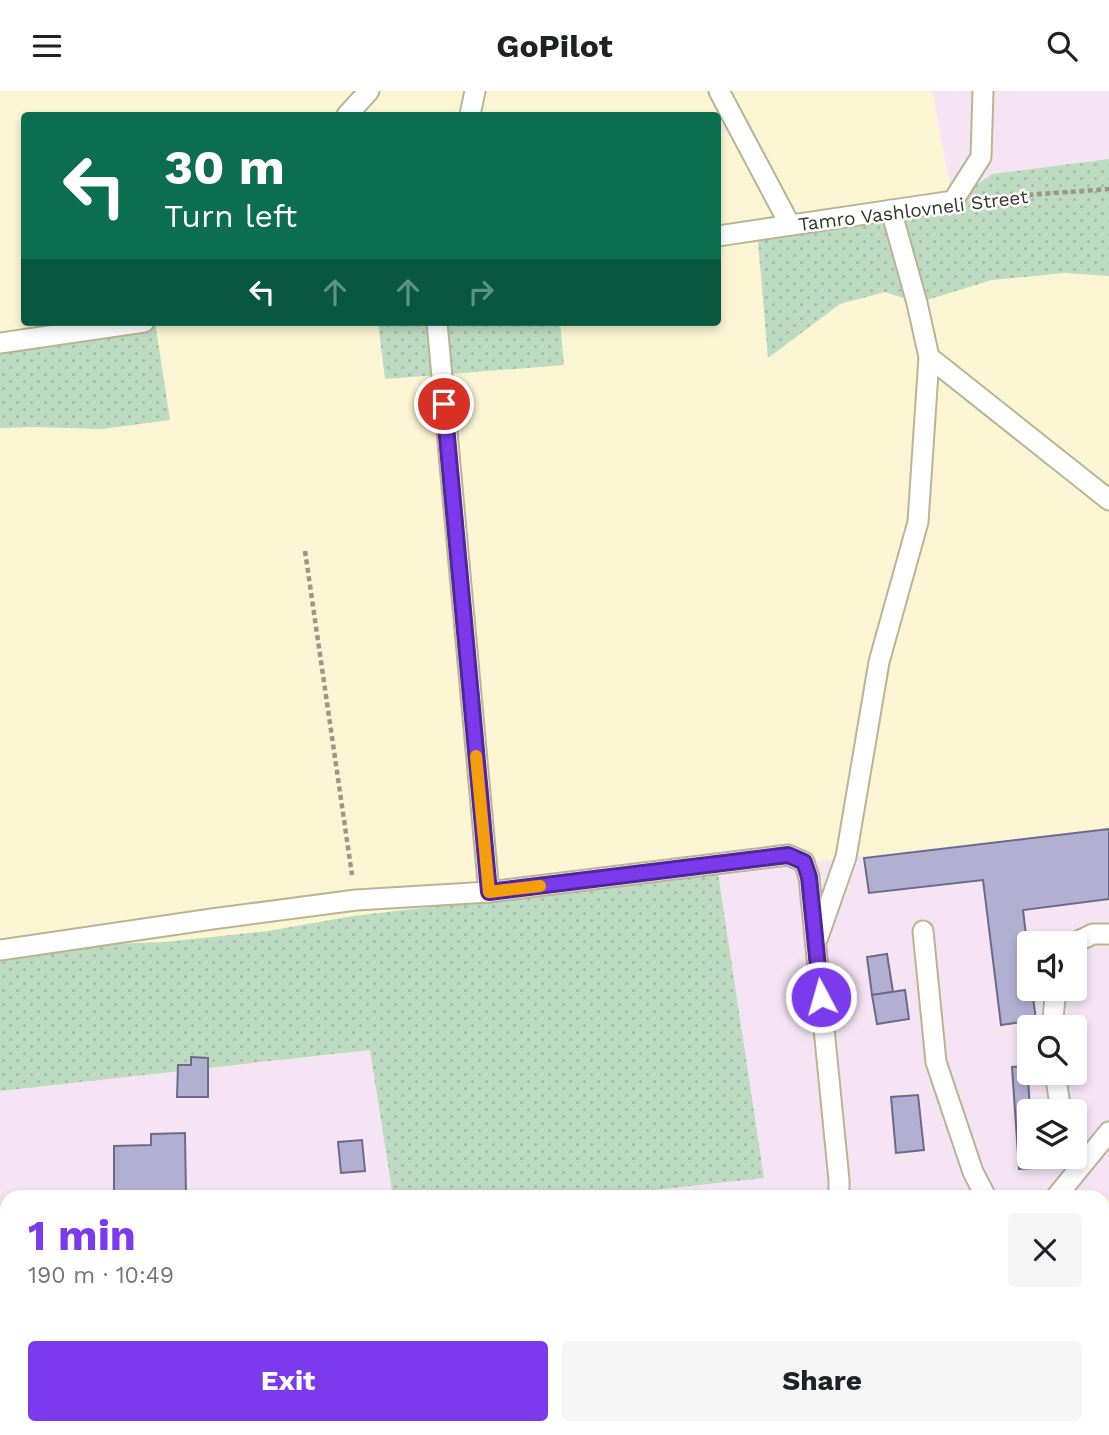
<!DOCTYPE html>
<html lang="en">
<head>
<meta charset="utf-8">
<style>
  body { margin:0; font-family:"Work Sans",sans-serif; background:#f6f6f6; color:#202124; height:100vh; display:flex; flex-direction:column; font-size:26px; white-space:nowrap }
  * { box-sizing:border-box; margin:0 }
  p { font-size:23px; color:#757577 }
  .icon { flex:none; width:38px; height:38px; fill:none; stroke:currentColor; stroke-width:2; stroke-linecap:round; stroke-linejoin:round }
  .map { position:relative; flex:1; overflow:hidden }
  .details { position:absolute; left:0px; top:1099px; width:1110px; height:245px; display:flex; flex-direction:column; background:#fff; border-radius:21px 21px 0 0; box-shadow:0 4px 10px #0003 }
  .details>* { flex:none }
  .guide { position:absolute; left:21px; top:21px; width:700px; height:214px; border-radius:7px; box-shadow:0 4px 10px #0003; background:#0b6e4f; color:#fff; overflow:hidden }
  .controls { position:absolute; left:1017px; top:840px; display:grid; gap:14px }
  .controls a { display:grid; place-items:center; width:70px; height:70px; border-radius:7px; background:#fff; box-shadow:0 4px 10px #0003; font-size:35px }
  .pin { position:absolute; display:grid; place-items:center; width:60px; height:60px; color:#fff; margin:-30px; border:4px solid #fff; border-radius:50%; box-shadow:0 2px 7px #0007 }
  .me { position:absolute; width:77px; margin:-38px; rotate:354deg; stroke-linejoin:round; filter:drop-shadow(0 0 5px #0008) }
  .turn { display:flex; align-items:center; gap:24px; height:147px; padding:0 28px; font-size:32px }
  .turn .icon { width:91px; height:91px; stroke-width:2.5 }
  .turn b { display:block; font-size:49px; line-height:60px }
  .lanes { display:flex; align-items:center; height:66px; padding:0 28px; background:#0003; justify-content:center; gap:35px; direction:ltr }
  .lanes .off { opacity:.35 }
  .round { display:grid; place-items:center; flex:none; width:74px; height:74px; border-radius:7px; background:#f6f6f6 }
  .headline { display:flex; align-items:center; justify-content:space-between; height:119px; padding:0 28px }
  h1 { font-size:42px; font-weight:700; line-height:52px; color:#7c3aed }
  .cta { display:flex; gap:14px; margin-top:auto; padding:14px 28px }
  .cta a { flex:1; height:80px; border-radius:7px; background:#7c3aed; color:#fff; font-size:28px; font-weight:700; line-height:80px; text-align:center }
  .cta a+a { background:#f6f6f6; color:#202124 }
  header { display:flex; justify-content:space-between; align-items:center; height:91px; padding:0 28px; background:#fff; font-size:32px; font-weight:700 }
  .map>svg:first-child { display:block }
  .industrial { fill:#f6e4f5; fill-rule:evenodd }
  .grass { fill:url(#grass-dots) }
  .building { fill:#b1b0d2; stroke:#6c6b87; stroke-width:2 }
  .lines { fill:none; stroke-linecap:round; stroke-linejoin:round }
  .lane-casing { stroke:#bbb494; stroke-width:23 }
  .highway-casing { stroke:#bbb494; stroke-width:42 }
  .path { stroke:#9c9780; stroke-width:4.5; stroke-dasharray:5 3.5; stroke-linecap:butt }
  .lane { stroke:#fff; stroke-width:19 }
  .highway { stroke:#fff; stroke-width:38 }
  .route-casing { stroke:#51269a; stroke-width:18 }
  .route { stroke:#7c3aed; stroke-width:12 }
  .slow { stroke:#f59e0b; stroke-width:12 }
  .labels { text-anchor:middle; stroke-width:5; stroke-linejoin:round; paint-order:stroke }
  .street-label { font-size:19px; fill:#373428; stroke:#fff }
</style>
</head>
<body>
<header><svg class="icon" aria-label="menu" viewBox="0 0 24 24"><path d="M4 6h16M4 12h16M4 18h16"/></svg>GoPilot<svg class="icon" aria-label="search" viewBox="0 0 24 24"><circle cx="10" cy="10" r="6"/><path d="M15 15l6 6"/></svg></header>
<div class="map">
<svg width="1109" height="1344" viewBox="0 0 1109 1344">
  <defs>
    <pattern id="grass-dots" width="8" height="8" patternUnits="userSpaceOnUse" patternTransform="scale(1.75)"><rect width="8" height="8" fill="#bddbc1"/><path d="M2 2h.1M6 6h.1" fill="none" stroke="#a3bda6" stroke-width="1.8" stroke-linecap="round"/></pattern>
  </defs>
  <rect width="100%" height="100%" fill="#fcf5d4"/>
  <!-- industrial -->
  <g class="industrial">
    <path d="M932 0H1109V68L992 83 953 110Z"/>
    <path d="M1109 737V1107L1103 1110 1102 1106H590L763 1087 718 782ZM1029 852H1074V898H1029ZM1029 936H1074V982H1029ZM1029 1020H1074V1066H1029Z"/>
    <path d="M371 959 393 1106H7V1138L0 1119V1000Z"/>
    <path d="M1103 1132 1109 1148V1291H1103Z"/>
  </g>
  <!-- grass -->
  <g class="grass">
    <path d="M1109 68V185L1064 182 992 189 917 212 885 201 840 213 768 267 757 139 953 110 992 83Z"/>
    <path d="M144 231H155L170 329 102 338 36 336 0 337V252Z"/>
    <path d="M378 231H560L564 274 385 288Z"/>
    <path d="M718 782 764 1087 590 1106H393L370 959 0 1000V864L59 855 165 851 268 840 353 825Z"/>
  </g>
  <!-- building -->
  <g class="building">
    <path d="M1109 738V808L1023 819 1029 869V898H1032L1036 929 1001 934 983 789 869 802 864 767Z"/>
    <path d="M887 863 893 901 872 904 867 866Z"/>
    <path d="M905 899 909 928 877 933 872 904Z"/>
    <path d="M191 966 208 967V1006H177L178 974H191Z"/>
    <path d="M1027 975 1030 1017 1044 1016V1020H1029V1066H1047L1048 1076 1019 1078 1012 976Z"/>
    <path d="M918 1004 924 1059 896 1062 891 1006Z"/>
    <path d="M185 1042 186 1106H114V1055L151 1054V1043Z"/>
    <path d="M362 1049 365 1080 341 1082 338 1051Z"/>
    <path d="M7 1147V1233H0V1148Z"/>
  </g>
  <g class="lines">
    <defs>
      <g id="lane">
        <path d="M719 0 790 134"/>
        <path d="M347 24 369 0"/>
        <path d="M470 24 475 0"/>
        <path d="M718 145 953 110 981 66 983 0"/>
        <path d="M437 231 489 801"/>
        <path d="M0 252 144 231"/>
        <path d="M929 266 1109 409"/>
        <path d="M923 840 936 971 973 1081 986 1106"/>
        <path d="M818 846 846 766 879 571 918 431 929 266 917 212 891 119"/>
        <path d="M1074 852 1093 843H1109"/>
        <path d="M0 859 212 828 356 809 489 801 788 764 804 771 809 786 839 1089V1106"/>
        <path d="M1052 936 1056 898"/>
        <path d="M1055 982 1061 1020"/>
        <path d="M1056 1106 1109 1041"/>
        <path d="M504 1337V1344"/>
      </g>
      <g id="highway">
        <path d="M1102 1328H1109"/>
        <path d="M0 1339 79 1337"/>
      </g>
    </defs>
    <!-- lane casing -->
    <use href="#lane" class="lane-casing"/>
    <!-- highway casing -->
    <use href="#highway" class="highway-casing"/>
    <!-- path -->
    <g class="path">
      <path d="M986 107 1109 98"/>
      <path d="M305 460 352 784"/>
    </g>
    <!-- lane -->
    <use href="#lane" class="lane"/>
    <!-- highway -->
    <use href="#highway" class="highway"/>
  </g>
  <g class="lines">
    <defs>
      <path id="route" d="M444 313 489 801 788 764 804 771 809 786 821 906"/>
    </defs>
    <!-- route casing -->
    <use href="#route" class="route-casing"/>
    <!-- route -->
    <use href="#route" class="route"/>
    <!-- slow -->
    <path class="slow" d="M476 665 489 801 540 795"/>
  </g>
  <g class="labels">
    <!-- street labels -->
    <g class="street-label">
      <text transform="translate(913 119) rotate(-7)" y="7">Tamro Vashlovneli Street</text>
    </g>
  </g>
</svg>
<div class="controls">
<a><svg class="icon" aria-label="sound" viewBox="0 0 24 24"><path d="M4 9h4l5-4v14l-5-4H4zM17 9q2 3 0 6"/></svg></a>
<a><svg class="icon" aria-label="search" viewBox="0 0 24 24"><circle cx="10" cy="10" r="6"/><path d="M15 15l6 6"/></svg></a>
<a><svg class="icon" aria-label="layers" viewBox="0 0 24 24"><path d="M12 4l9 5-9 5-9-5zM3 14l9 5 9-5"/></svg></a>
</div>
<div class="pin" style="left:444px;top:313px;background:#d93025"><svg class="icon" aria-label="arrive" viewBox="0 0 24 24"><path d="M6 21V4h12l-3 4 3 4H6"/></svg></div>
<svg class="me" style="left:821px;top:906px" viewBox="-20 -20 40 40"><circle r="17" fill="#7c3aed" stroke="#fff" stroke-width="3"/><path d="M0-11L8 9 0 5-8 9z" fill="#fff"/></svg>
<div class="guide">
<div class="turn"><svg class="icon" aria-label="left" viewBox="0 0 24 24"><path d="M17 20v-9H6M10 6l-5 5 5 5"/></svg><div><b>30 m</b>Turn left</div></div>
<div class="lanes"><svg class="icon" aria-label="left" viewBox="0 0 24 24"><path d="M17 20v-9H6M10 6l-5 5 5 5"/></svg><svg class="icon off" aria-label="ahead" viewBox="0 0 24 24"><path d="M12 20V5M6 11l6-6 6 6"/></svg><svg class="icon off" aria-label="ahead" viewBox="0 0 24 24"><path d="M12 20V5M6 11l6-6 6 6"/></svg><svg class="icon off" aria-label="right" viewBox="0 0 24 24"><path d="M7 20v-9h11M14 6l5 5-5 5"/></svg></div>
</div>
<section class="details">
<div class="headline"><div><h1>1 min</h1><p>190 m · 10:49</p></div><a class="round"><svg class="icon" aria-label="close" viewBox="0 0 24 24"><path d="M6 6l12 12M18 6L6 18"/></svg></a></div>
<div class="cta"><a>Exit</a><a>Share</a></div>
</section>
</div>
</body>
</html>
